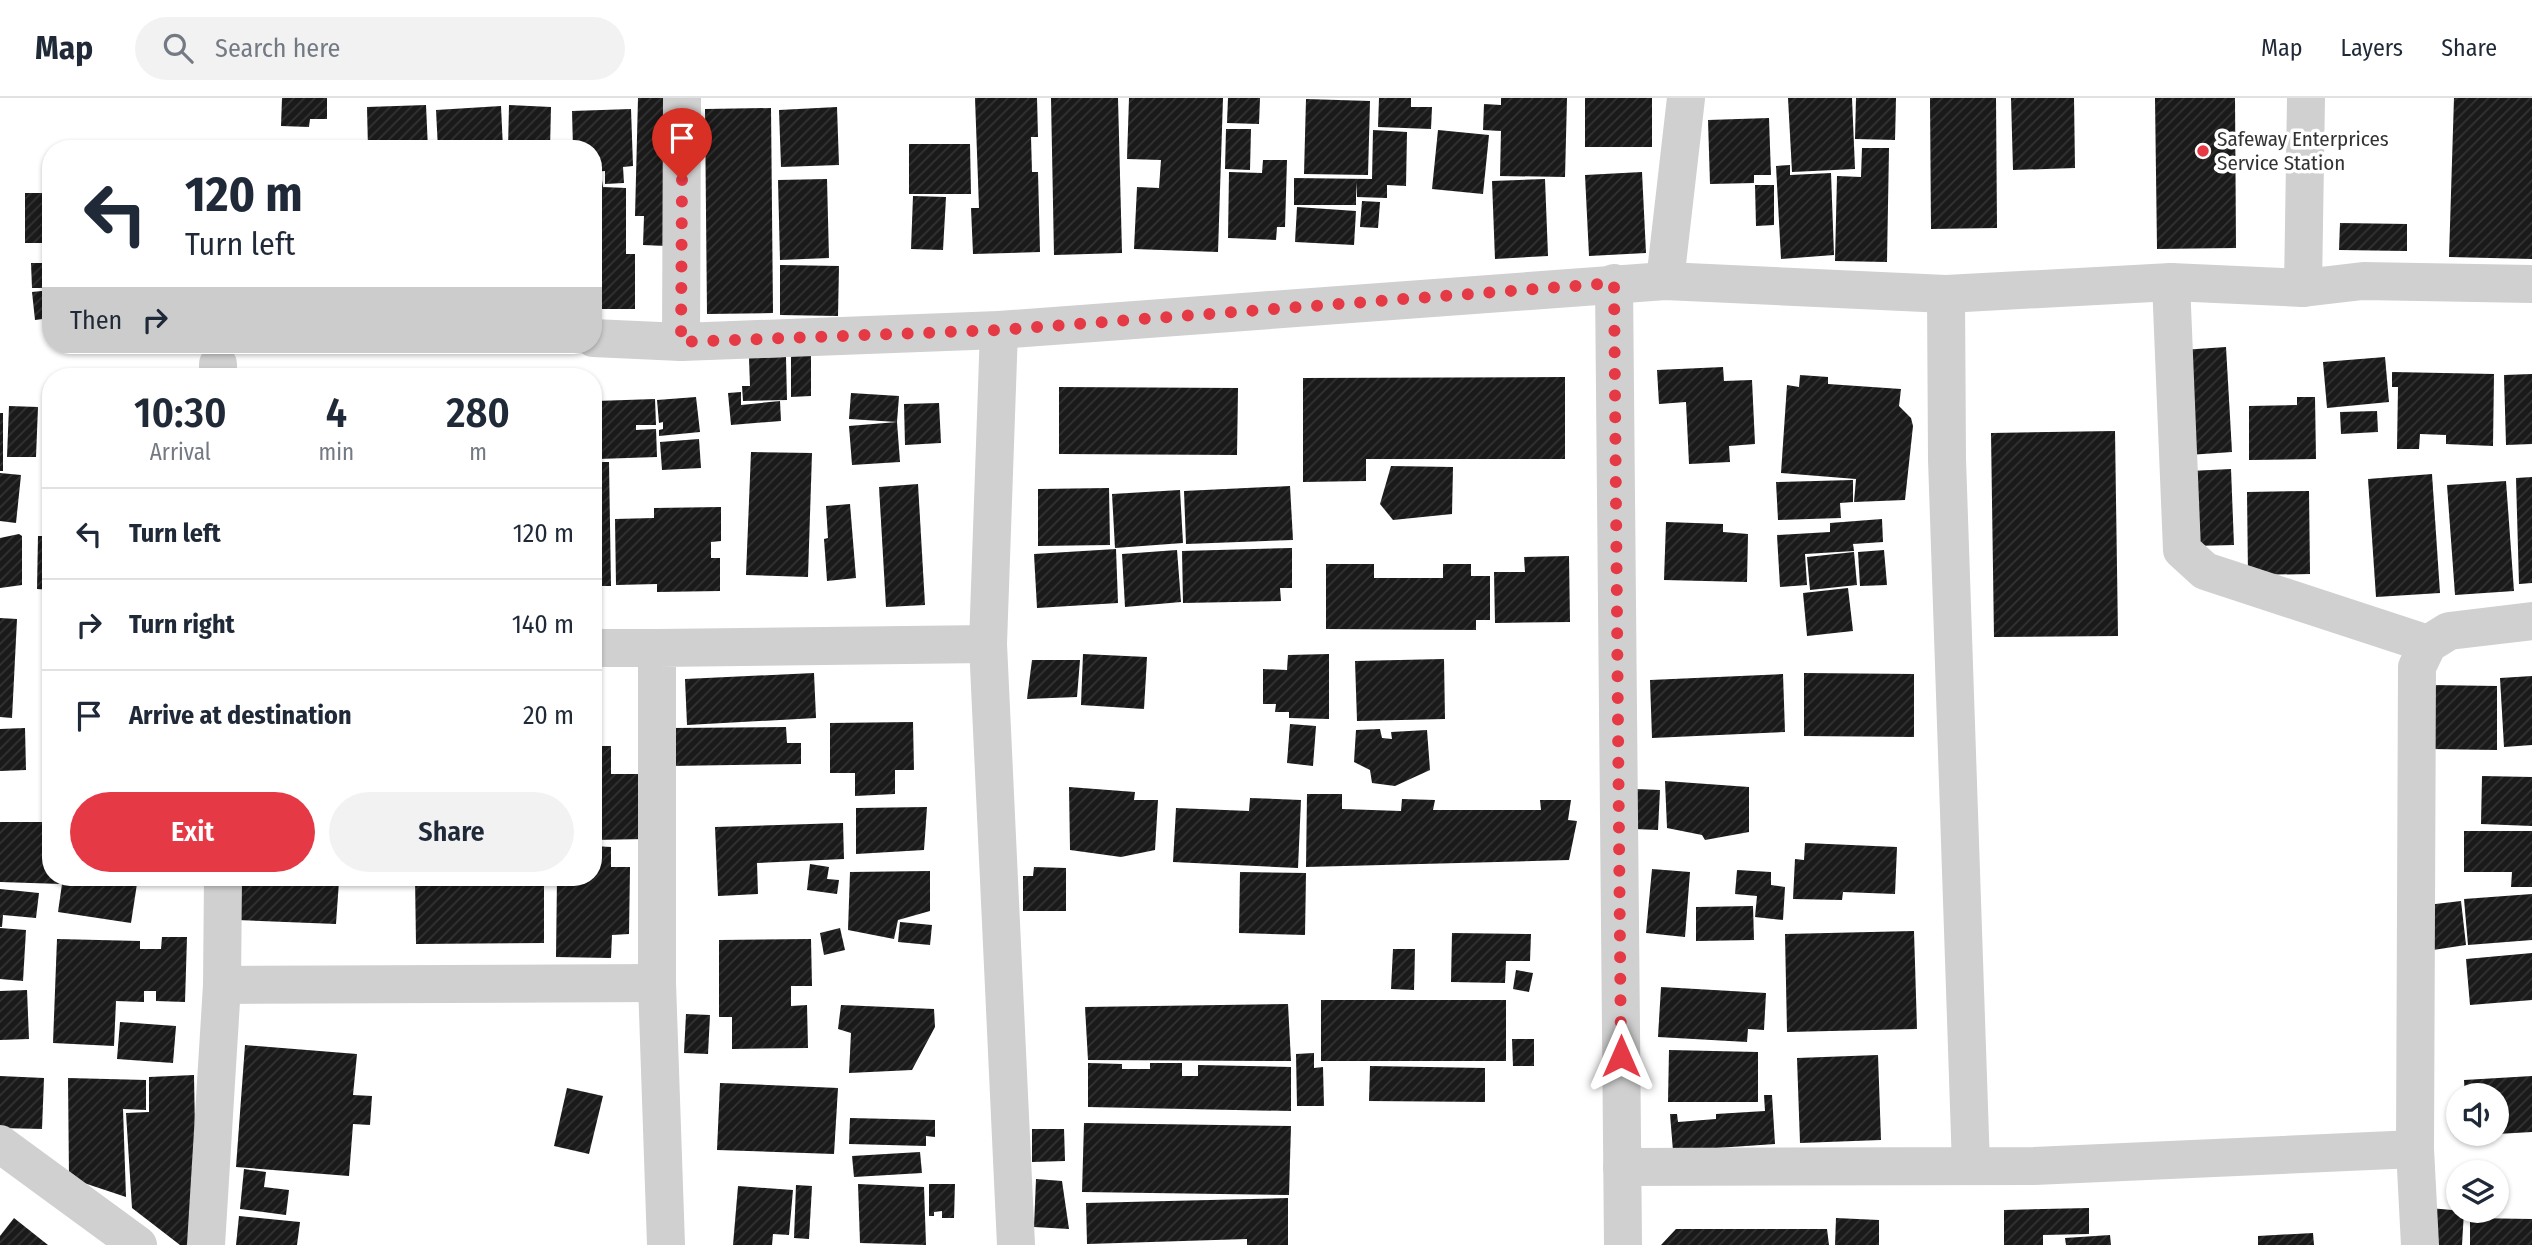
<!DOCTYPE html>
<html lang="en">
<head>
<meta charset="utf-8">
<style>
  body { margin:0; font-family:"Fira Sans Condensed",sans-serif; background:#f2f2f3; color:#1f2937; height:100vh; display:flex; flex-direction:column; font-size:26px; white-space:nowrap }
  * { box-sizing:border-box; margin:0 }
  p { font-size:23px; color:#747a83 }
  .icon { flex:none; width:38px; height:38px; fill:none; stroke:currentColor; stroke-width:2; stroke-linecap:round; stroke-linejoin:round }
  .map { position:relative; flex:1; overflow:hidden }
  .panel { position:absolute; left:42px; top:270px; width:560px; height:518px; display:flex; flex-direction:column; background:#fff; border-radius:28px; box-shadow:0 2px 5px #0004 }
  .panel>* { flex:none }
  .top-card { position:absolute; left:42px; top:42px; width:560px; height:214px; border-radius:28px; box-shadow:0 2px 5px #0004; background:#fff; color:#1f2937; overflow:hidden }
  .fabs { position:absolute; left:2446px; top:985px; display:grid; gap:14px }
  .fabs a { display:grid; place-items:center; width:63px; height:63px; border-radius:50%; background:#fff; box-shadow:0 2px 5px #0004; font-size:35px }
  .pin { position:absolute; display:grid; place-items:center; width:60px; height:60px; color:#fff; margin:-72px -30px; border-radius:50% 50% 50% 0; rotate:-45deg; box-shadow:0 0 7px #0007 }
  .pin .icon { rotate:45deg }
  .me { position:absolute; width:77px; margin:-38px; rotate:0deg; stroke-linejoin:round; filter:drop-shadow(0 0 5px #0008) }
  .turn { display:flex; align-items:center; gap:24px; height:147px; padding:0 28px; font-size:32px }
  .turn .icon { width:91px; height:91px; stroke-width:2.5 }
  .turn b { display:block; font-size:49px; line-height:60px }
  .then { display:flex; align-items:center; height:66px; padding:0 28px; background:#0003; gap:14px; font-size:26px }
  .eta { display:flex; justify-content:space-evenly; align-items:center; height:119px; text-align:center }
  .eta b { font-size:42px; font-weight:600; line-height:49px }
  .cta { display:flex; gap:14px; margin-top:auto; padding:14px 28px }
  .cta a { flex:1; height:80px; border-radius:42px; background:#e63946; color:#fff; font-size:28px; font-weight:600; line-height:80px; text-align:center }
  .cta a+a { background:#f2f2f3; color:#1f2937 }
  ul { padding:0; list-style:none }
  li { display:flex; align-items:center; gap:21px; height:91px; padding:0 28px; border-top:2px solid #e0e1e3 }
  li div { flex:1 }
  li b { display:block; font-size:26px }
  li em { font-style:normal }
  header { display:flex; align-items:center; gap:42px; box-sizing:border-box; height:98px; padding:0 35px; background:#fff; border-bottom:2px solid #e0e1e3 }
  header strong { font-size:33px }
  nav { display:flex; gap:38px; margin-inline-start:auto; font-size:24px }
  .search { width:490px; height:63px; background:#f2f2f3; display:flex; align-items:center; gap:18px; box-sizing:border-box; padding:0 24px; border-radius:38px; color:#747a83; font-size:26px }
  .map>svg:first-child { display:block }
  .building { fill:url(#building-hatch) }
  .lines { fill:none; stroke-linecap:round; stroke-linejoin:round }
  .minor { stroke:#d0d0d0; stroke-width:38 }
  .route { stroke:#e63946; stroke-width:12; stroke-dasharray:0 21.6 }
  .poi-dot { fill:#e63946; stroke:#fff; stroke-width:2.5 }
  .labels { text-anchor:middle; stroke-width:7; stroke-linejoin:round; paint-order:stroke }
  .poi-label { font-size:21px; fill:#333; stroke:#fff; text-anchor:start }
</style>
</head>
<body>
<header>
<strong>Map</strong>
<div class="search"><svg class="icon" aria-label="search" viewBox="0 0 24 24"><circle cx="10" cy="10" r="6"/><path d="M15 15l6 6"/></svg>Search here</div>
<nav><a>Map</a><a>Layers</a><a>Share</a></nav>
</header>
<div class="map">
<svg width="2532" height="1147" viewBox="0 0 2532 1147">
  <defs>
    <pattern id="building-hatch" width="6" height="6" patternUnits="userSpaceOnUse" patternTransform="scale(1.75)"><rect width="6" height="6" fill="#1a1a1a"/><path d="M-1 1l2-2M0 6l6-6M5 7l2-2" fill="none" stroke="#333"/></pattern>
  </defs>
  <rect width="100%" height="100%" fill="#fff"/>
  <!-- building -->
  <g class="building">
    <path d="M282 0H327V21H310L309 29 281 28Z"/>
    <path d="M638 0H668V33L654 32V44L669 45 666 148 643 147 644 118H635Z"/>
    <path d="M975 0H1037L1038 39H1031L1032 74H1038L1040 154 973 156 971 110H979Z"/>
    <path d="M1051 0H1118L1122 155 1054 157Z"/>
    <path d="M1129 0H1223L1218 154 1134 151 1137 89 1159 90 1161 62 1127 61Z"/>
    <path d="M1228 0H1260L1259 26 1227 25Z"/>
    <path d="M1379 0H1411V9H1432L1431 31 1378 29Z"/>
    <path d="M1501 0H1567L1565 79 1500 78 1501 33 1483 32 1484 6 1501 7Z"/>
    <rect x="1585" y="0" width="67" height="49"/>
    <path d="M1788 0H1852L1855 71 1792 74Z"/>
    <path d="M1856 0H1896L1895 42 1855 41Z"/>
    <path d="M1930 0H1996L1997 130 1931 131Z"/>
    <path d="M2011 0H2074L2075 70 2013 72Z"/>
    <path d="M2155 0H2235L2236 150 2157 151Z"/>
    <path d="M2454 0H2532V161L2449 159Z"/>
    <path d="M1306 1 1370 3 1368 77 1304 76Z"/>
    <path d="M426 7 428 51H368L367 9Z"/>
    <path d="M509 7 551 9 550 51H508Z"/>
    <path d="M501 8 503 51H438L436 12Z"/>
    <path d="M837 9 839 67 781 69 779 12Z"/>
    <path d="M771 10 773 215 707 216 705 11Z"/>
    <path d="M631 11 633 68 623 69 624 85 605 86V73L593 74V51H573L572 13Z"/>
    <path d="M1769 20 1771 77H1754V85L1710 86 1708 22Z"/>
    <path d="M1226 31H1251L1250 72 1225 71Z"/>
    <path d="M1373 32 1407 34 1406 88 1387 87V100L1357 99 1356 84V107H1294V80L1372 81Z"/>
    <path d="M1438 32 1489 37 1483 96 1432 91Z"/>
    <path d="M909 46H970L971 96H909Z"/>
    <path d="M1862 50H1889L1887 164 1835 163 1837 78 1861 79Z"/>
    <path d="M1263 62H1287L1285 129H1277L1276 142 1228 140 1229 74 1262 75Z"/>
    <path d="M1790 67V77L1831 75 1834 157 1781 161 1776 68Z"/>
    <path d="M1642 74 1646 155 1589 158 1585 77Z"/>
    <path d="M827 81 829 160 780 162 778 82Z"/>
    <path d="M1545 81 1548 158 1495 161 1492 83Z"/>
    <path d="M593 82H602L603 89 626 90V156H635V211H593Z"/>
    <path d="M1755 87H1774V127L1756 128Z"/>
    <rect x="25" y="95" width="26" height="50"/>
    <path d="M913 98 946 99 943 152 911 151Z"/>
    <path d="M1362 103 1380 104 1378 130 1360 129Z"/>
    <path d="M1297 109 1356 113 1354 147 1295 144Z"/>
    <path d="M2340 125 2407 126V153L2339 152Z"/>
    <path d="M31 165H51V190H32Z"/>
    <path d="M780 167 839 168 838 218 780 217Z"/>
    <path d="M51 192V220L35 222 32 194Z"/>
    <path d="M140 247H183L182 256 140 254Z"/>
    <path d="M2226 249 2232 354 2188 357 2182 252Z"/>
    <path d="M791 254H811V298L791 299Z"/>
    <path d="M786 259 787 302 743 303 742 288H750L749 260Z"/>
    <path d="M2385 259 2389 304 2327 310 2323 264Z"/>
    <path d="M1723 269 1724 283 1752 282 1755 346 1729 348 1730 364 1689 366 1686 304 1659 306 1657 272Z"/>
    <path d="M2392 274 2494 276 2493 348 2446 346V337L2420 336 2419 351H2397L2398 289H2392Z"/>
    <path d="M2532 276V346L2506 347 2504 277Z"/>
    <path d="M1800 277 1828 279V286L1901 291 1899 308 1911 320 1913 328 1905 402 1854 404 1856 381 1781 375 1787 287 1799 289Z"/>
    <path d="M1565 279V361H1366V383L1303 384V280Z"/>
    <path d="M1059 289 1238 290 1237 357 1059 356Z"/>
    <path d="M741 294V307L780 303 781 323 731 327 728 295Z"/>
    <path d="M851 295 899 298 897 324 849 321Z"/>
    <path d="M696 299 700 334 659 338V332L663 331V324L659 325 657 302Z"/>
    <path d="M2297 299H2315L2316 361 2249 362V308L2297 307Z"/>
    <path d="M655 301 656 327H636V332L656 331 657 359 598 361 596 303Z"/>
    <path d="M939 305 941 345 905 347 904 306Z"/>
    <path d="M9 308 38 309 36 359H7Z"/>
    <path d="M2377 313 2378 334 2341 336 2340 314Z"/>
    <rect x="0" y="315" width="3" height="58"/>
    <path d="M46 318H51V372H45Z"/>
    <path d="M897 324 900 364 852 367 849 328Z"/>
    <path d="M2115 333 2118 538 1994 539 1991 335Z"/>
    <path d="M699 341 701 370 662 372 660 344Z"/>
    <path d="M751 354 812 355 808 479 746 477Z"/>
    <path d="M593 364H609L611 488H593Z"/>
    <path d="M1391 368 1453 369 1452 416 1393 422 1380 406Z"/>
    <path d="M2231 371 2234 447 2193 448 2190 373Z"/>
    <path d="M0 375 21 377 16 425 0 423Z"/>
    <path d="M2432 376 2440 495 2376 499 2368 381Z"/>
    <path d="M46 377H51V423H44Z"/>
    <path d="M2532 379V485L2519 486 2516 380Z"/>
    <path d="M1853 382V404L1840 405 1841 420 1778 422 1776 384Z"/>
    <path d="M2506 383 2514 493 2455 497 2447 387Z"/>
    <path d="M918 386 925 507 886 509 879 389Z"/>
    <path d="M1290 388 1293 442 1186 446 1184 393Z"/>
    <path d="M1109 390 1110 447 1038 448V391Z"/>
    <path d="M1180 392 1183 445 1115 450 1112 396Z"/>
    <path d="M2309 393 2310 476 2248 477 2247 394Z"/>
    <path d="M850 406 856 480 827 483 824 441 828 440 826 408Z"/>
    <path d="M721 409V443L711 444V460H720V493L657 494V486L616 487 615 421 654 420V410Z"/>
    <path d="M1882 421 1883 444 1853 446 1854 453 1805 456 1807 487 1780 489 1777 437 1830 434V425Z"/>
    <path d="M1666 424 1723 426V434L1748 436 1747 484 1664 482Z"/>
    <path d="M19 436 22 438V487L0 490V440Z"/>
    <path d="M38 438H51V492L37 491Z"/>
    <path d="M1292 450V490H1280L1281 503 1183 505 1182 453Z"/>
    <path d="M1116 451 1118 505 1037 510 1034 456Z"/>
    <path d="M1177 452 1181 504 1125 509 1122 456Z"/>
    <path d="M1884 452 1887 487 1860 488 1858 454Z"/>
    <path d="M1854 454 1857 487 1810 492 1807 459Z"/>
    <path d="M1569 458 1570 524 1495 525 1494 474H1525L1524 459Z"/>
    <path d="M1326 466H1374V480H1443V466H1471V478H1490V522H1476V532L1326 531Z"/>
    <path d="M1848 490 1853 533 1807 538 1803 495Z"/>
    <path d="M0 520 17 521 12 620 0 619Z"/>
    <path d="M1083 556 1147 559 1144 611 1081 607Z"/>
    <path d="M1329 556V621L1289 620V614H1275L1276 606H1263V571L1287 572 1288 557Z"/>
    <path d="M1444 561 1445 621 1357 623 1355 563Z"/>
    <path d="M1032 562H1080L1077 599 1027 601Z"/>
    <path d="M814 575 816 620 687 627 685 581Z"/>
    <path d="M1804 575 1914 576V639L1804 638Z"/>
    <path d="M1783 576 1785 634 1652 640 1650 582Z"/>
    <path d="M2532 578V647L2504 649 2500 580Z"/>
    <path d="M2431 587 2497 588V652L2431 651Z"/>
    <path d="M593 606H596L598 641 593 642Z"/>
    <path d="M913 624 914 672H895V696L855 698V675H830V625Z"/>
    <path d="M1290 626 1316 628 1313 668 1287 665Z"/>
    <path d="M786 629 787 645H801V666L670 668V630Z"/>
    <path d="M25 630 26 672 0 673V631Z"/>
    <path d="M1380 631 1382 640 1392 641 1391 634 1427 632 1430 672 1395 688 1372 685 1370 672 1354 664 1356 632Z"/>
    <path d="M593 648H611V676H644L645 741 593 742Z"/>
    <path d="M2482 678 2532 679V728L2481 726Z"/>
    <path d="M1665 683 1749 689V734L1705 742 1702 737 1667 730Z"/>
    <path d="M1069 689 1135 694 1134 702H1158L1155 752 1121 759 1070 752Z"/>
    <path d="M1635 691 1660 692 1658 732 1634 731Z"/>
    <path d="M1307 696H1342V711L1401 713 1402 701 1435 702 1433 712H1541L1540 702H1571L1568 722 1577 723 1569 762 1306 769Z"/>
    <path d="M1250 700 1301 702 1298 770 1173 764 1176 710 1249 713Z"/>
    <path d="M927 709 924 752 856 756V710Z"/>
    <path d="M0 724H51V779H61V786L0 784Z"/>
    <path d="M843 725 844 761 757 765 758 796 718 798 715 729Z"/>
    <path d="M2464 733H2532V789H2511L2512 774H2464Z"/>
    <path d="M1805 745 1897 749 1895 796 1843 794 1842 802 1793 801 1795 761 1804 762Z"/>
    <path d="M593 748 611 749V769H630L629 836 612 837 611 860 556 859 557 779H593Z"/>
    <path d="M810 766 829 769 827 781 839 782 837 796 807 792Z"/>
    <path d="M1034 769 1066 770V813H1023V778H1033Z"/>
    <path d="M1652 771 1690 774 1685 839 1646 835Z"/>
    <path d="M1737 772 1771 774V787L1785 789 1783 822 1755 819 1757 798 1735 796Z"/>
    <path d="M930 773V813L898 822 894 841 848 832 850 774Z"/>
    <path d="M1240 774 1306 775 1305 837 1239 835Z"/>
    <path d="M63 779H138L131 825 58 814Z"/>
    <path d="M239 779 339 783 336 826 237 822Z"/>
    <path d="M415 779H544V845L416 846Z"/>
    <path d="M0 791 39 795 36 820 3 817 2 829H0Z"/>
    <path d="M2532 796V842L2468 847 2464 801Z"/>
    <path d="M2461 803 2466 847 2433 852 2427 807Z"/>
    <path d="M1753 808 1754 842 1696 843V809Z"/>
    <path d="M900 824 932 827 930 847 898 844Z"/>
    <path d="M0 830 26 832 23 883 0 881Z"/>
    <path d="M840 830 845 852 824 857 820 835Z"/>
    <path d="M1914 833 1917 931 1787 934 1785 836Z"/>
    <path d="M1452 835 1531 836 1530 863H1506L1505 885 1451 884Z"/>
    <path d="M162 839H187L185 904 156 903V893H144V904L116 903 114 948 53 945 57 841 140 843V851H161Z"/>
    <path d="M811 841 812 888H791V908L807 907 808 950 732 951V919H719V842Z"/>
    <path d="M1393 851H1415L1414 892 1391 891Z"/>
    <path d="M2532 855V902L2470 907 2466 861Z"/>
    <path d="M1516 872 1533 875 1529 894 1513 891Z"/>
    <path d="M1661 889 1766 895 1764 932 1748 931 1747 944 1658 939Z"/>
    <path d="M27 892 29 941 0 942V893Z"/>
    <rect x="1321" y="902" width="185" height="61"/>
    <path d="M1288 906 1291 963 1088 962 1085 909Z"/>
    <path d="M841 907 934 911 935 929 912 972 849 975 851 935 838 931Z"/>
    <path d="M686 916 710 917 708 956 684 955Z"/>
    <path d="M120 924 176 928 173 965 117 961Z"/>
    <path d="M1512 941H1534V968H1513Z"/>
    <path d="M245 947 357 956 353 997 372 998 370 1027 353 1026 349 1078 236 1069Z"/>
    <path d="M1669 952 1758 954V1004H1668Z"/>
    <path d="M1314 955V970L1323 969 1324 1008H1297L1296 956Z"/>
    <path d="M1878 957 1881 1042 1800 1045 1797 960Z"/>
    <path d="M1088 965 1122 966V971H1150V965H1182V978H1198V967L1291 969V1013L1088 1009Z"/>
    <path d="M1370 968 1485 970V1004L1369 1003Z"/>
    <path d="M194 977 197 1147H180L132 1110 126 1015 149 1014V979Z"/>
    <path d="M0 978 44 980 42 1031 0 1030Z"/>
    <path d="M2532 978V1034L2497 1036V998H2465L2464 982Z"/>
    <path d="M68 980 146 982V1012L123 1011 126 1099 69 1080Z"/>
    <path d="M720 985 838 990 834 1056 717 1052Z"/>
    <path d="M567 990 603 998 589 1056 554 1048Z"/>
    <path d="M1764 997H1772L1775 1046 1673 1053 1670 1016H1677L1678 1024 1716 1021V1016L1765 1013Z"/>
    <path d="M850 1020 935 1022V1039L926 1038V1048L849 1046Z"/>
    <path d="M1084 1025 1291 1028 1289 1097 1082 1094Z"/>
    <path d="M1032 1031H1064L1065 1063 1032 1064Z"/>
    <path d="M920 1054 922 1075 854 1079 852 1058Z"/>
    <path d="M244 1071 266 1074 264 1089 289 1092 286 1117 240 1111Z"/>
    <path d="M1036 1081 1062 1083 1069 1131 1034 1129Z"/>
    <path d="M858 1086 924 1089 926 1147 860 1145Z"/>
    <path d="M929 1086H955L954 1120H942V1113L934 1114V1118H929Z"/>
    <path d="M796 1087 812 1088 809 1141 794 1140Z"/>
    <path d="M738 1088 793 1092 789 1137 773 1136 772 1147H733Z"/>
    <path d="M1288 1100V1147H1247V1141L1087 1146 1086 1105Z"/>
    <path d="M2089 1110V1136L2043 1137V1147H2004V1112Z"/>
    <path d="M2429 1110 2464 1113 2462 1147H2427Z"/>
    <path d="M239 1118 300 1124 297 1147H236Z"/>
    <path d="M14 1120 48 1147H0V1138Z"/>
    <path d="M1836 1120 1879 1122V1147H1835Z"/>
    <path d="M2470 1120 2532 1121V1147H2470Z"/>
    <path d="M1676 1131H1827L1829 1147H1661Z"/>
    <path d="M2313 1135 2314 1147H2258V1138Z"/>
    <path d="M2110 1137 2111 1147H2066L2065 1140Z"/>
  </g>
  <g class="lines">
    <!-- minor -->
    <g class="minor">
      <path d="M1665 183 1686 0"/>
      <path d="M2171 184 2182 452 2205 473 2428 546"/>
      <path d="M1614 185 1623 1147"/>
      <path d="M2303 190 2306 0"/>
      <path d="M1946 196 1947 361 1971 1068"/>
      <path d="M999 232 988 546 1016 1147"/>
      <path d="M593 240 681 244 999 232 1665 183 1946 196 2171 184 2303 190 2363 183 2532 186"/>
      <path d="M681 244 682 0"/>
      <path d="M218 266V278"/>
      <path d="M593 550H657"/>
      <path d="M223 779 222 887 657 885"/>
      <path d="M0 1046 138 1147"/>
      <path d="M1622 1069 2034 1068 2415 1051"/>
      <path d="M206 1147 222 887"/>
      <path d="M666 1147 657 885V550L988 546"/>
      <path d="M2420 1147 2415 1051 2417 569 2428 546 2449 533 2532 523"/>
    </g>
  </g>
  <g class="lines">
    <!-- route -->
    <path class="route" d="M682 82 681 244 999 232 1614 185 1621 958"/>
  </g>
  <!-- markers -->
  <circle class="poi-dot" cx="2203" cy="53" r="7"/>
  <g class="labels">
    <!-- poi labels -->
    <g class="poi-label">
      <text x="2217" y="48">Safeway Enterprices<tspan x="2217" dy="24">Service Station</tspan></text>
    </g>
  </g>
</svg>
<div class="fabs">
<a><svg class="icon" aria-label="sound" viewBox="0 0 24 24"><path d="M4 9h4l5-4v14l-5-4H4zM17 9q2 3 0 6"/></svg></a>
<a><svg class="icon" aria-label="layers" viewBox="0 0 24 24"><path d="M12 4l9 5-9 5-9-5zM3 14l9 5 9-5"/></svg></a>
</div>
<div class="pin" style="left:682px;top:82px;background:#d93025"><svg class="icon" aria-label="arrive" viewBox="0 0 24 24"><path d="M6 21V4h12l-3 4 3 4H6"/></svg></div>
<svg class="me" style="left:1621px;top:958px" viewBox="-20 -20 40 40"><path d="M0-17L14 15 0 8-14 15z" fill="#e63946" stroke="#fff" stroke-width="4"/></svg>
<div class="top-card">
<div class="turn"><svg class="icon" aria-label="left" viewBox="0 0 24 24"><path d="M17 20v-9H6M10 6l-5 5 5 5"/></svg><div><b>120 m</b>Turn left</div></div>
<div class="then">Then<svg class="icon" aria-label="right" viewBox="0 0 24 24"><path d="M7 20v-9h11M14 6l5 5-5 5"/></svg></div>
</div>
<section class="panel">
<div class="eta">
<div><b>10:30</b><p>Arrival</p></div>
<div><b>4</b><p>min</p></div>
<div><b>280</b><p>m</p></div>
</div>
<ul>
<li><svg class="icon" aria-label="left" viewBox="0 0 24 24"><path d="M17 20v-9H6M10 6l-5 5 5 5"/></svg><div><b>Turn left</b></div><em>120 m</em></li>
<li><svg class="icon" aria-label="right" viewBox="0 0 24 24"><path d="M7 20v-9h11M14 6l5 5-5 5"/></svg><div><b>Turn right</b></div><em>140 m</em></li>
<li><svg class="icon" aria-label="arrive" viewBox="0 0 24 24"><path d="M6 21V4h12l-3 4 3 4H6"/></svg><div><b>Arrive at destination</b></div><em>20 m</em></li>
</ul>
<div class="cta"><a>Exit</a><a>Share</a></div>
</section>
</div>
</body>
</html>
